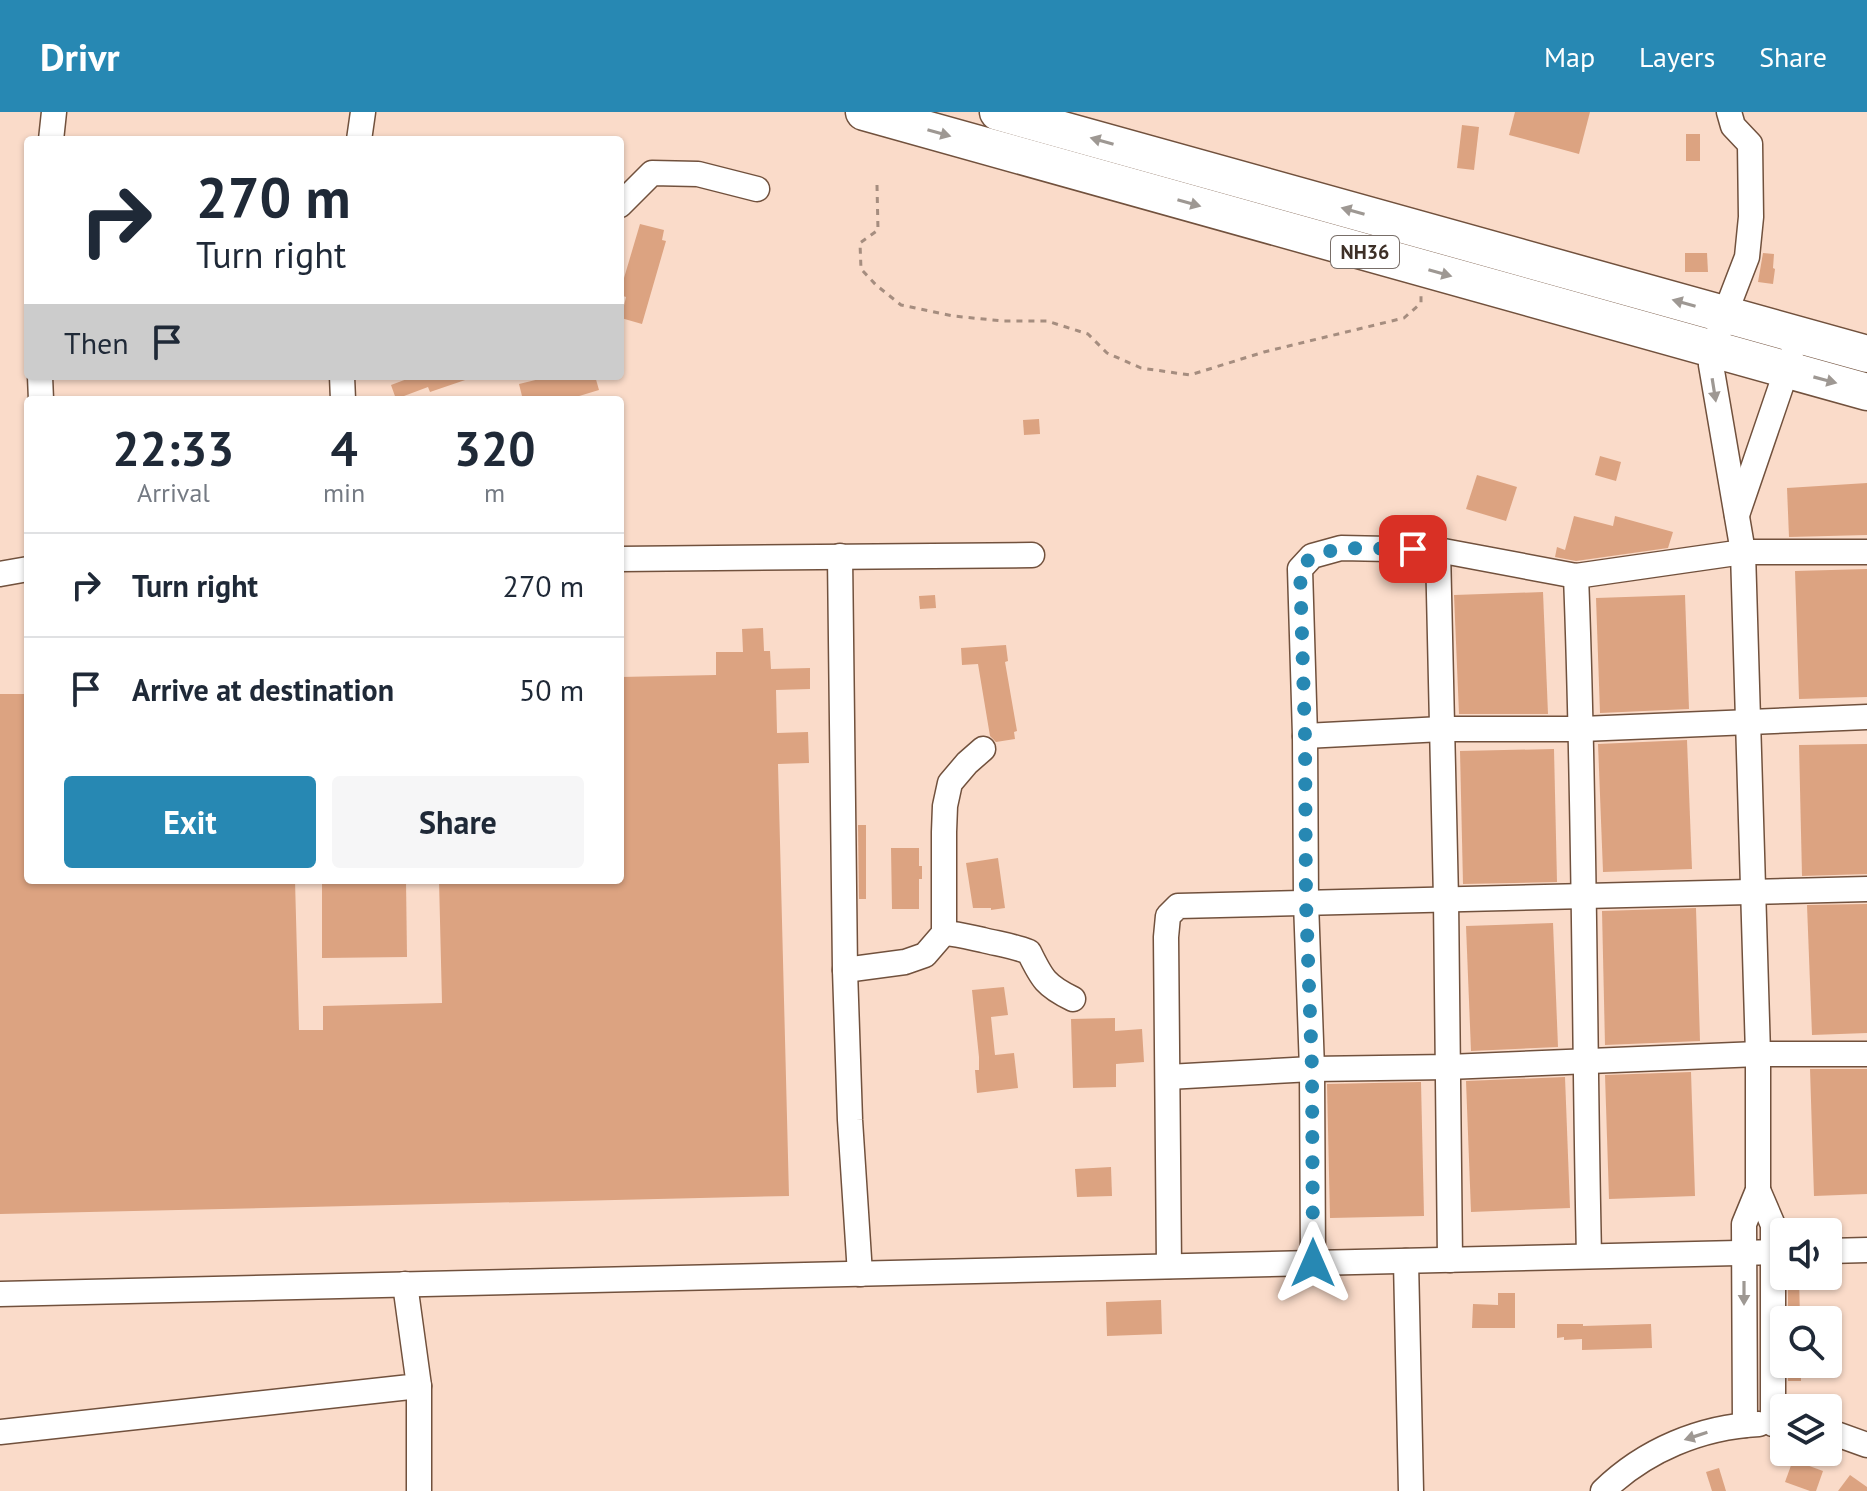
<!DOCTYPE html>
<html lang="en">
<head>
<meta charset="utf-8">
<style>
  body { margin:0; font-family:"PT Sans",sans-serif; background:#f6f6f7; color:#1f2937; height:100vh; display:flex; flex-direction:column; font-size:30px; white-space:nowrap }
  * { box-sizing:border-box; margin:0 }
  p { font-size:26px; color:#747a83 }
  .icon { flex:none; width:44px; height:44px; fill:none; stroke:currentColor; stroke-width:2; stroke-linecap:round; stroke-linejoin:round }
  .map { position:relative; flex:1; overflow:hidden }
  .sheet { position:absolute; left:24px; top:284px; width:600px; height:488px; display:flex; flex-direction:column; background:#fff; border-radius:8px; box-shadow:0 2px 6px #0004 }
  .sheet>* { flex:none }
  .banner { position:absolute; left:24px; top:24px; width:600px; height:244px; border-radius:8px; box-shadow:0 2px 6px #0004; background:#fff; color:#1f2937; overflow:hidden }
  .buttons { position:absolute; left:1770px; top:1106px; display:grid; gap:16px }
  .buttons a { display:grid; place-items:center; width:72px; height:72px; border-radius:8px; background:#fff; box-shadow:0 2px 6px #0004; font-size:40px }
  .pin { position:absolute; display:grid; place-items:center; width:68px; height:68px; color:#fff; margin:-34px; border-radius:16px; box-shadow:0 4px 12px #0006 }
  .me { position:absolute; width:88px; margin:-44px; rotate:0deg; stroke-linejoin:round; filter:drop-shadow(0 0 6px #0008) }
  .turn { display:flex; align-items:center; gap:28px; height:168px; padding:0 40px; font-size:36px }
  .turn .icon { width:104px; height:104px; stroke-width:2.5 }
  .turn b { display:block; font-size:56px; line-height:68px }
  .then { display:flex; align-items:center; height:76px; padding:0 40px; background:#0003; gap:16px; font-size:30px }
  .eta { display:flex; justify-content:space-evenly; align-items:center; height:136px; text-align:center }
  .eta b { font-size:48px; font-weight:800; line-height:56px }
  .cta { display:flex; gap:16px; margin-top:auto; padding:16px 40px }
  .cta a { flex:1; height:92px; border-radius:8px; background:#2788b3; color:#fff; font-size:32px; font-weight:800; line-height:92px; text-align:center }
  .cta a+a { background:#f6f6f7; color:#1f2937 }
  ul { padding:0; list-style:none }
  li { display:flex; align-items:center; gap:24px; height:104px; padding:0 40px; border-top:2px solid #e0e1e3 }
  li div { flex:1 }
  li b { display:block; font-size:30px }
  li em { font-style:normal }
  header { display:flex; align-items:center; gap:48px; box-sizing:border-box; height:112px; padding:0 40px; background:#2788b3; color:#fff }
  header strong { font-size:38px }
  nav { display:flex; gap:44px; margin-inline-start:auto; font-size:28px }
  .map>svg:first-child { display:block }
  .building { fill:#dca381 }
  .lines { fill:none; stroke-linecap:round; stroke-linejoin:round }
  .minor-casing { stroke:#71513d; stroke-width:27 }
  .highway-casing { stroke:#71513d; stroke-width:39 }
  .path { stroke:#a58d7f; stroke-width:3; stroke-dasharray:6 6; stroke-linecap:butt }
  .minor { stroke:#fff; stroke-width:24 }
  .highway { stroke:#fff; stroke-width:36 }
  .oneway { fill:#9e9893 }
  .route { stroke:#2788b3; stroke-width:14; stroke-dasharray:0 25.2 }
  .labels { text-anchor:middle; stroke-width:7; stroke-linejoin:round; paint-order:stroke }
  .shield { fill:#fff; stroke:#786e68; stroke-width:2 }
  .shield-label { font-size:20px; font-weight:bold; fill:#3e3027 }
</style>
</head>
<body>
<header>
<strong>Drivr</strong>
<nav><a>Map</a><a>Layers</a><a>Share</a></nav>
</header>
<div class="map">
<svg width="1867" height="1379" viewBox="0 0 1867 1379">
  <rect width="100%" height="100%" fill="#fadbc9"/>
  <!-- building -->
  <g class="building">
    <path d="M1515 0H1590L1579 42 1509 23Z"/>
    <path d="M1462 13 1479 15 1474 58 1457 56Z"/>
    <rect x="1686" y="22" width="14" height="27"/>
    <path d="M640 112 664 118 662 128 666 129 642 212 621 206 626 185 620 183V165L624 166Z"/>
    <path d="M1685 141H1707L1708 160H1685Z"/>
    <path d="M1763 141 1774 142 1773 156 1775 157 1773 172 1758 170Z"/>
    <path d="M415 264H471V266L430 280 428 275 396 287 391 273Z"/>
    <path d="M552 264H595L599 278 566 288H523L519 272Z"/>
    <path d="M1039 307 1040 322 1024 323 1023 308Z"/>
    <path d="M1600 344 1621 350 1616 369 1595 363Z"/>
    <path d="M1477 363 1517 375 1506 409 1466 397Z"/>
    <path d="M1867 371V423L1789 425 1787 376Z"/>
    <path d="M1574 404 1613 414 1615 404 1673 420 1668 436 1576 449 1555 445 1557 435 1565 438Z"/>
    <path d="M1867 457V585L1799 587 1795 459Z"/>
    <path d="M1543 480 1548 602H1459L1454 483Z"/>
    <path d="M935 483 936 496 920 497 919 484Z"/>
    <path d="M1685 483 1689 597 1600 601 1596 486Z"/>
    <path d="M763 516 764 539H770L771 557 810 556V577L776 578 777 621 808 620 809 651 778 652 789 1084 0 1102V582H28V768H295L299 918H323V894L442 891 439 768H620V565L716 563V540H743L742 517Z"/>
    <path d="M1006 533 1008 549 1005 550 1017 619 1014 620 1015 627 996 630 990 624 978 552 962 553 961 536Z"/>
    <path d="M1687 628 1692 757 1603 760 1598 632Z"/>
    <path d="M1867 632V762L1802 764 1799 633Z"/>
    <path d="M1554 637 1557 770 1463 772 1460 639Z"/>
    <path d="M858 713H866V787H859Z"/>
    <path d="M891 736H919V754H922V767H919V797H892Z"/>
    <path d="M998 746 1005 796 991 798V796H973L966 751Z"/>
    <path d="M322 768H406L407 845 322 846Z"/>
    <path d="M1867 792V921L1812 923 1807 793Z"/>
    <path d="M1696 796 1700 929 1605 933 1602 799Z"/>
    <path d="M1553 811 1558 935 1471 939 1466 814Z"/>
    <path d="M1004 875 1008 903 991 905 995 943 1014 941 1018 976 977 981 975 958H979V945L972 878Z"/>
    <path d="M1115 906V919L1142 917 1144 950 1116 952V975L1073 976 1071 907Z"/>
    <path d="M1810 957H1867V1082L1814 1084Z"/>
    <path d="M1691 960 1695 1084 1609 1087 1605 963Z"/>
    <path d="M1565 965 1570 1096 1471 1100 1466 969Z"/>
    <path d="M1421 970 1424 1104 1330 1106 1327 972Z"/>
    <path d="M1111 1055 1112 1084 1077 1085 1075 1057Z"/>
    <path d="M1788 1164H1799L1800 1208H1788Z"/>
    <path d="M1498 1181H1515V1216H1472L1473 1192 1498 1193Z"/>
    <path d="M1161 1188 1162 1222 1107 1224 1106 1190Z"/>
    <path d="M1557 1212H1583V1214L1651 1212 1652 1236 1582 1238V1227L1564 1228V1225L1557 1226Z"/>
    <rect x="1788" y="1252" width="13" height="17"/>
    <path d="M1793 1348 1823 1359 1816 1379H1810L1785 1370Z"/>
    <path d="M1719 1356 1726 1379H1712L1706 1360Z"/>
    <path d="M1850 1363 1867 1375V1379H1838Z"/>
  </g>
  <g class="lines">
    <defs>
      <g id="minor">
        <path d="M1729 0 1733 14 1750 32 1751 105 1747 145 1725 202 1713 237 1711 253 1743 440 1758 942V1078L1744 1112 1745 1313"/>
        <path d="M51 28 54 0"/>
        <path d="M359 28 363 0"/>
        <path d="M620 93 652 61 698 62 757 77"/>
        <path d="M40 264 41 288"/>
        <path d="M342 264 343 288"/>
        <path d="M1737 403 1791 245"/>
        <path d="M1438 438 1446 787 1450 1148"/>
        <path d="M840 444 845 858 850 1008 860 1162"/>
        <path d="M620 447 1032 443"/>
        <path d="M0 462 28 457"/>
        <path d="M1576 464C1585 691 1584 918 1589 1144"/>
        <path d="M1305 624 1442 617H1582L1867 605"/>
        <path d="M944 821C958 822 969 825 983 828 999 832 1014 834 1029 840 1042 867 1046 874 1073 887"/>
        <path d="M845 858 905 850 925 843 944 821V720L945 694 950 671 967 651 983 637"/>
        <path d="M1168 965 1312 957 1448 955 1758 942H1867"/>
        <path d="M1758 1078 1773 1113V1312"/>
        <path d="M1828 1139 1867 1138"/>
        <path d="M1406 1149 1411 1379"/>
        <path d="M1313 1151 1312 957 1306 790 1305 624 1300 457 1312 444 1341 436 1438 438 1576 464 1743 440H1867"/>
        <path d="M1169 1154 1166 825 1168 804 1178 794 1867 777"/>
        <path d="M0 1182 1784 1140"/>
        <path d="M419 1274V1379"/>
        <path d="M1828 1319 1867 1333"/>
        <path d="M0 1320 419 1274 405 1172"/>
        <path d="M1603 1379C1645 1338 1701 1315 1759 1312"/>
      </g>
      <g id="highway">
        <path d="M864 0 1867 280"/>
        <path d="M998 0 1867 242"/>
      </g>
    </defs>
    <!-- minor casing -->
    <use href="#minor" class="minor-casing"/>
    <!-- highway casing -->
    <use href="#highway" class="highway-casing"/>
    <!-- path -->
    <path class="path" d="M877 73 878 118 860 131 861 157 876 173 901 193 953 204 1003 209H1047L1088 222 1107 241 1141 256 1190 263 1264 240 1404 206 1421 191V184"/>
    <!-- minor -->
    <use href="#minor" class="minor"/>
    <!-- highway -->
    <use href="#highway" class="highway"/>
  </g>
  <!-- one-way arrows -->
  <defs><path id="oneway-solid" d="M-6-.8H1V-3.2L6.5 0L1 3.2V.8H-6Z" transform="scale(2)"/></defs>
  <g class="oneway">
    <use href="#oneway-solid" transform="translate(939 21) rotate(16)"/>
    <use href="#oneway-solid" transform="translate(1102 29) rotate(-164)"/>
    <use href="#oneway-solid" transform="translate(1189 91) rotate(16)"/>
    <use href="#oneway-solid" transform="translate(1353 99) rotate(-164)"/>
    <use href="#oneway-solid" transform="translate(1440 161) rotate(16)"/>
    <use href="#oneway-solid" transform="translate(1684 191) rotate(-164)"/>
    <use href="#oneway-solid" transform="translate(1825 268) rotate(15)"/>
    <use href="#oneway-solid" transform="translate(1714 278) rotate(81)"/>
    <use href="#oneway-solid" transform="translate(1744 1181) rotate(90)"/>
    <use href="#oneway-solid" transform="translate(1696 1324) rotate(162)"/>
  </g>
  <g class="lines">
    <!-- route -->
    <path class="route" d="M1313 1151 1312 957 1306 790 1305 624 1300 457 1312 444 1341 436 1413 437"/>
  </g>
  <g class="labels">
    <!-- shield labels -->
    <rect class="shield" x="1331" y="124" width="68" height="32" rx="6"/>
    <g class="shield-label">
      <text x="1365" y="147">NH36</text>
    </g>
  </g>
</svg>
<div class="buttons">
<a><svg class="icon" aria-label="sound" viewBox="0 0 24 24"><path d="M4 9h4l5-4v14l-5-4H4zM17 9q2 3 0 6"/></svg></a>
<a><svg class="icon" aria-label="search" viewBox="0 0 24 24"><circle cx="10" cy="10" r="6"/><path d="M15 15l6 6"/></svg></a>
<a><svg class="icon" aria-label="layers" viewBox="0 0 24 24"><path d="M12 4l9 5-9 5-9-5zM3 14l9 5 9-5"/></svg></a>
</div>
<div class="pin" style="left:1413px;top:437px;background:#d93025"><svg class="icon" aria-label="arrive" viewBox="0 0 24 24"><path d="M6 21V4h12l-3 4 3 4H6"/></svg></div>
<svg class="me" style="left:1313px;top:1151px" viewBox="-20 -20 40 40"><path d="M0-17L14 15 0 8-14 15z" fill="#2788b3" stroke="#fff" stroke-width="4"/></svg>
<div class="banner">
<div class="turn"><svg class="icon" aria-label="right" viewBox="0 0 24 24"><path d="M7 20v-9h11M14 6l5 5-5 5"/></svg><div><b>270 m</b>Turn right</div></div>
<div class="then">Then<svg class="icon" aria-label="arrive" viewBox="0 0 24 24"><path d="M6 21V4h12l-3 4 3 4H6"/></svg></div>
</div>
<section class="sheet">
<div class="eta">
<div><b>22:33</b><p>Arrival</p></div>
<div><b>4</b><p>min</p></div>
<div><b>320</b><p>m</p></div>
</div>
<ul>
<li><svg class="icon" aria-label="right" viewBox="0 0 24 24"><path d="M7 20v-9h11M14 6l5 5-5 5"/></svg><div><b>Turn right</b></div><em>270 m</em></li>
<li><svg class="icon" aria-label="arrive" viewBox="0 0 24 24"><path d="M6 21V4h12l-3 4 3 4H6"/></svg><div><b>Arrive at destination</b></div><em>50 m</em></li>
</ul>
<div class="cta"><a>Exit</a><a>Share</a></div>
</section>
</div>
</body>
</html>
